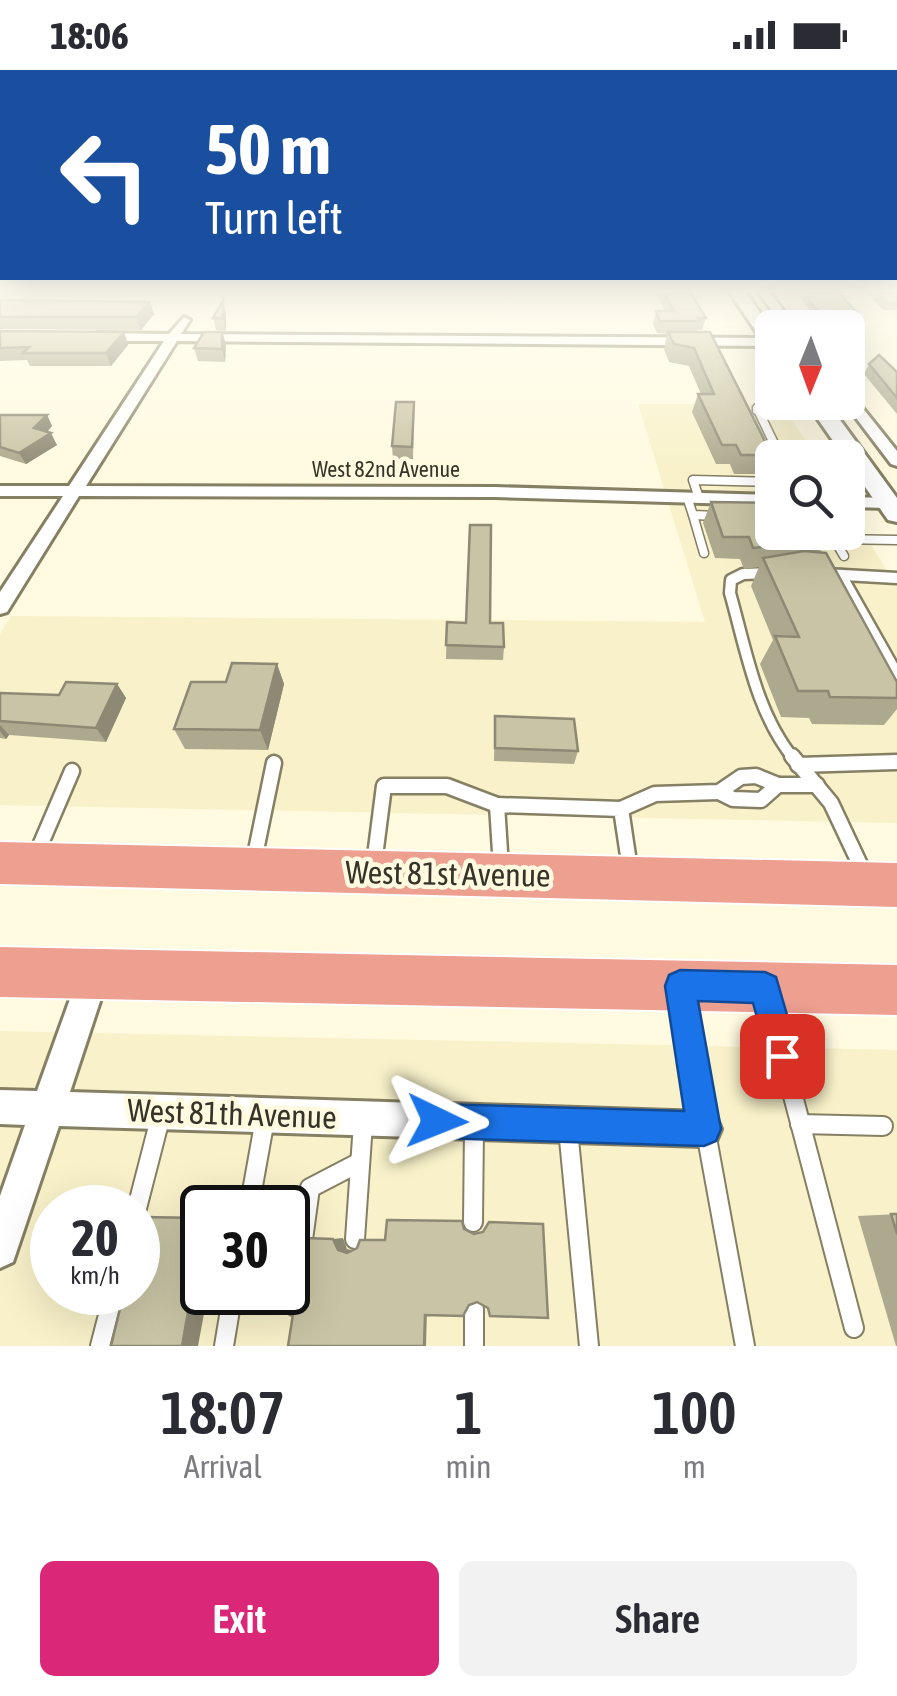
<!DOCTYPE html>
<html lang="en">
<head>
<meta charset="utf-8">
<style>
  body { margin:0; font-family:"Asap Condensed",sans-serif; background:#f2f2f3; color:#2b2b33; height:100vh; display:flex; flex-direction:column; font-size:38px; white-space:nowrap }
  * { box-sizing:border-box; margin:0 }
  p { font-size:32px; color:#7c7c81 }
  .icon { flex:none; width:55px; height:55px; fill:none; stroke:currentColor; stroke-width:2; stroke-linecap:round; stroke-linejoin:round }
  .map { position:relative; height:1276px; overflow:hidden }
  .panel { display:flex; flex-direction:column; background:#fff; flex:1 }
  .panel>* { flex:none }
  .hud { position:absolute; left:0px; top:0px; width:898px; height:210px; box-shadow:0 10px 40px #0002; background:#1a4fa0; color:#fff; overflow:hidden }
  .needle { width:65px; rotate:181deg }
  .controls { position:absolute; left:755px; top:240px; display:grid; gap:20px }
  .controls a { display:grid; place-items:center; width:110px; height:110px; border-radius:15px; background:#fff; box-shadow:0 10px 40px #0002; font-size:50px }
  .speed { position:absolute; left:30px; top:1115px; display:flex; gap:20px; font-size:50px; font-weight:700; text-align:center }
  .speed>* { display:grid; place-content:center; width:130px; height:130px; border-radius:50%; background:#fff; box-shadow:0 10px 40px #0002; line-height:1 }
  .speed small { font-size:25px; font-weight:400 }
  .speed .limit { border:5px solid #111; border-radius:15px; background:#fff; color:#111 }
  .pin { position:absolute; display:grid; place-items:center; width:85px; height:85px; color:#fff; margin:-42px; border-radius:20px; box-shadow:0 5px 15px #0006 }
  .me { position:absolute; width:110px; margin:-55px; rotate:92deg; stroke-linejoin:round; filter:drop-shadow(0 0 8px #0008) }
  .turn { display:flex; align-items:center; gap:35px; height:210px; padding:0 40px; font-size:45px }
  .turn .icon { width:130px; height:130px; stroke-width:2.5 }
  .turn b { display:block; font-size:70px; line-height:85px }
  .eta { display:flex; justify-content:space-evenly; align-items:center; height:170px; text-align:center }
  .eta b { font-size:60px; font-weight:600; line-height:70px }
  .primary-button { display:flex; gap:20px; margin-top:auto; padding:20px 40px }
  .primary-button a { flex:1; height:115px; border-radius:15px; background:#db2777; color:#fff; font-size:40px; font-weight:600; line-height:115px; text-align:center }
  .primary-button a+a { background:#f2f2f3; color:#2b2b33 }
  .status { display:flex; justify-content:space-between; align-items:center; height:70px; padding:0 50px; background:#fff; direction:ltr }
  .status svg { height:28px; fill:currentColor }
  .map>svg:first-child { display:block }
  .built { fill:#f8f1c9; fill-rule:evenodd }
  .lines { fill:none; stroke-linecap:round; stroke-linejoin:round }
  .service-far4-casing { stroke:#857f63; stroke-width:9 }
  .service-far3-casing { stroke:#857f63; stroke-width:11 }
  .service-far2-casing { stroke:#857f63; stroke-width:15 }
  .service-far1-casing { stroke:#857f63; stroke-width:19 }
  .service-casing { stroke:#857f63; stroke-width:22 }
  .minor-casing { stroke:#857f63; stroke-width:6 }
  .secondary-casing { stroke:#857f63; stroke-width:6 }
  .primary-casing { stroke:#fff; stroke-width:4 }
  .service-far4 { stroke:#fff; stroke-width:6 }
  .service-far3 { stroke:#fff; stroke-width:8 }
  .service-far2 { stroke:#fff; stroke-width:10 }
  .service-far1 { stroke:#fff; stroke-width:14 }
  .service { stroke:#fff; stroke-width:18 }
  .minor { fill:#fff; fill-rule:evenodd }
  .secondary { fill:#fff; fill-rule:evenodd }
  .primary { fill:#ed9f90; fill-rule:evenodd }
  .wall { fill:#ada98e }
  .shaded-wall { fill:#8d8974 }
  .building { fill:#c9c4a5; stroke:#8d8974; stroke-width:2.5 }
  .route { fill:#1a73e8; stroke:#114b97; stroke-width:2.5 }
  .labels { text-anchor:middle; stroke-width:9; stroke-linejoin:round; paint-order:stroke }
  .far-street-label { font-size:22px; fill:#363428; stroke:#fffae0 }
  .near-street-label { font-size:32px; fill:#363428; stroke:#fffae0 }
</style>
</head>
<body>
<div class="status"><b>18:06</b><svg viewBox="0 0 49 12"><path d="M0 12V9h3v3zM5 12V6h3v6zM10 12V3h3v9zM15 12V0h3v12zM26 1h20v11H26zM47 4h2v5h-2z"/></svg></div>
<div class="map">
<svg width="897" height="1276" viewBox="0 0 897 1276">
  <rect width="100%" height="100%" fill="#fffae0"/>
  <!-- built -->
  <g class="built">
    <path d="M638 334 783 335 816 387 772 388V462H848V438L897 517V753L0 735V564L11 546 705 552Z"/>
    <path d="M0 961 897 980V1276H0ZM52 1138H138V1222H52ZM202 1138H288V1222H202Z"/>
  </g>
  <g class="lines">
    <defs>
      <path id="service-far4" d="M756 341 758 336 817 334"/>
      <g id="service-far3">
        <path d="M757 338 781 388"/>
        <path d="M687 427 693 445 718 446"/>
        <path d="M699 428 693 410 772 412"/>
        <path d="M693 445 704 483"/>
        <path d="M830 462 834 469 897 470"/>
        <path d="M834 469 844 486"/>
      </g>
      <g id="service-far2">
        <path d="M768 503 743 504 731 510 730 523C746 579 756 643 794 689"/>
        <path d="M826 504 897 508"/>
        <path d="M841 505 897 604"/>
      </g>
      <g id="service-far1">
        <path d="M792 686 831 733 864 803"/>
        <path d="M798 695 897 692"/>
        <path d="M719 722 733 729 761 730 778 715H817"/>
        <path d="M621 739 655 724 719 722 741 707 756 706 778 715"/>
        <path d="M36 785 72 701"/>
        <path d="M254 790 274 693"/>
        <path d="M374 794 384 716H447L497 735"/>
        <path d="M501 797 497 735 621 739 630 799"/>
        <path d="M682 930 685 945"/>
        <path d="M768 931 772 945"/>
      </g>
      <g id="service">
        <path d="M684 942 745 1276"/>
        <path d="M771 942 854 1258"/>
        <path d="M800 1054 883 1056"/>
        <path d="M568 1059 589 1276"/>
        <path d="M137 1138 161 1045"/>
        <path d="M249 1138 265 1049"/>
        <path d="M473 1152 474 1057"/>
        <path d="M355 1169 363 1053"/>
        <path d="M294 1236 310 1118 360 1092"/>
        <path d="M474 1239V1276"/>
        <path d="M100 1276 114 1222"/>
        <path d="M224 1276 233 1222"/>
      </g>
      <g id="minor">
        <path d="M759 223H770L797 258H785Z"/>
        <path d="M184 247 190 250 181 264 772 268V276L177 271 86 416 495 417 772 425V435L495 427 79 426 7 542 0 544V522L63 426H0V416H69L164 271H98L92 267 98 263 169 264Z"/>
        <path d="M848 325 853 326 897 381V396L891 394 844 332H848Z"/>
        <path d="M848 427 888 428 896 433 888 438 848 437Z"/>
        <path d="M94 889 105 893 109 904 70 1022 704 1042 716 1047 721 1059 716 1071 704 1076 59 1056 13 1192 0 1198V1126L25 1055 0 1054V1020L37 1021 83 893Z"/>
      </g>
      <g id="secondary">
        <path d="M730 223H746L772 260V277L766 276Z"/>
        <path d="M806 332H827L897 428V452L888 450Z"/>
      </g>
      <g id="primary">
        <path d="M0 772 897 793V837L0 814Z"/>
        <path d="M0 877 897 895V945L0 927Z"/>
      </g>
    </defs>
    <!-- service-far4 casing -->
    <use href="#service-far4" class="service-far4-casing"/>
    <!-- service-far3 casing -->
    <use href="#service-far3" class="service-far3-casing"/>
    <!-- service-far2 casing -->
    <use href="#service-far2" class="service-far2-casing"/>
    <!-- service-far1 casing -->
    <use href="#service-far1" class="service-far1-casing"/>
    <!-- service casing -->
    <use href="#service" class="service-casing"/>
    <!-- minor casing -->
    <use href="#minor" class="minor-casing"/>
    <!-- secondary casing -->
    <use href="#secondary" class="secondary-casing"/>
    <!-- primary casing -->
    <use href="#primary" class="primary-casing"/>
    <!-- service-far4 -->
    <use href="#service-far4" class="service-far4"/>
    <!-- service-far3 -->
    <use href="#service-far3" class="service-far3"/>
    <!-- service-far2 -->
    <use href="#service-far2" class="service-far2"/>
    <!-- service-far1 -->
    <use href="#service-far1" class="service-far1"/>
    <!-- service -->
    <use href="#service" class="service"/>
    <!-- minor -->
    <use href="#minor" class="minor"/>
    <!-- secondary -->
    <use href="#secondary" class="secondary"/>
    <!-- primary -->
    <use href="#primary" class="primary"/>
  </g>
  <!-- wall -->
  <g class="wall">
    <path d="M656 223H691L706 248 702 260H697V262L772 385 764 404H734L730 394H716L692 342 698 324H701L689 296 669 292 664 279 667 264 657 263 653 254 656 241H665Z"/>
    <path d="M800 223H804L857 243 855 249H816L799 226Z"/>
    <path d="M867 223H897V240H883Z"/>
    <path d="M0 230 150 232 154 244 141 260 0 259Z"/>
    <path d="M223 231 226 243V261L216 260 213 248Z"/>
    <path d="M0 261 124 262 128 275 111 296H30L27 290 0 291Z"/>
    <path d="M222 262 226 275 225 292 198 291 194 278Z"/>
    <path d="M869 294 897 302V344L864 304Z"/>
    <path d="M414 332 413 389H393L392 376Z"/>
    <path d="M0 345H47L52 356 47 362 57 375 26 394 0 386Z"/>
    <path d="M711 432 828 469 820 482 897 612V639L884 655 812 654 809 648 781 647 760 594 773 570 751 516 759 497 744 499 740 489 715 488 703 453Z"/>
    <path d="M447 552 490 553 504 577 503 590 446 589Z"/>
    <path d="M277 594 284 614 268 680 185 679 174 659 226 612Z"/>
    <path d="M117 614 126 628 106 672 9 665 6 669 0 668V623L59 625Z"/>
    <path d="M495 646 578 681 574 694 494 691Z"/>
    <path d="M897 1144V1276H896L858 1146Z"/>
  </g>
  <!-- shaded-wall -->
  <g class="shaded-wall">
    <path d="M223 231 226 243V261L223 248Z"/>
    <path d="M150 232 154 244 141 260 136 247Z"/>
    <path d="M124 262 128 275 111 296 106 283Z"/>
    <path d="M222 262 226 275 225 292 222 279Z"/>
    <path d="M47 345 52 356 41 369 51 363 57 375 26 394 19 383 34 358Z"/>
    <path d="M277 594 284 614 268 680 260 660Z"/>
    <path d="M117 614 126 628 106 672 96 658Z"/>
    <path d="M0 655 9 665 6 669 0 661Z"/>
    <path d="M202 1163V1222H208L198 1276H182Z"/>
    <path d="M343 1168 347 1179 355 1181 347 1183 338 1180 333 1169Z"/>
    <path d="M427 1238 426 1276H424L425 1245Z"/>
  </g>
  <!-- building -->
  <g class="building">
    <path d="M665 223H691L706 248H698L700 251H660L656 241H674Z"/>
    <path d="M804 223H839L857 243 818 242Z"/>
    <path d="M877 223H897V233L887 232Z"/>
    <path d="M0 230 150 232 136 247H0Z"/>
    <path d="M223 231V248H213Z"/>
    <path d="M0 261 124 262 106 283H23L29 277 0 278Z"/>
    <path d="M204 262H222V279L194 278Z"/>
    <path d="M668 262H710L772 385H741L736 375H722L698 324H714L694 278 674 274Z"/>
    <path d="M879 285 897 302V328L869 294Z"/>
    <path d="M396 332H414L412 377 392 376Z"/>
    <path d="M0 345H47L34 358 51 363 19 383 0 377Z"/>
    <path d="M711 432 772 433V462H824L828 469 753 478 749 467H723Z"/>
    <path d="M470 455H491L490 553H503L504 577 446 575 447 552 466 553Z"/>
    <path d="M804 481 826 483 897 612V628L830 627 828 621H798L775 566 799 567 763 488Z"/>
    <path d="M232 593 277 594 260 660 174 659 191 612H226Z"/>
    <path d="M66 612 117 614 96 658 0 651V623L59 625Z"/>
    <path d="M495 646 574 649 578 681 495 678Z"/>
    <path d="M891 1144H897V1164Z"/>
    <path d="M141 1147 202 1148V1163L182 1276H111L124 1222H138V1163Z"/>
    <path d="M387 1150 462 1151 464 1159 474 1164 483 1162 489 1152 543 1154 548 1248 490 1246 488 1238 477 1232 469 1235 463 1246 425 1245 424 1276H288L305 1168 333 1169 338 1180 347 1183 357 1178 360 1170H385Z"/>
  </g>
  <!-- sky -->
  <linearGradient id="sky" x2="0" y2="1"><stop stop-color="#77c8ec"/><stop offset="0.55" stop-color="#fffdf1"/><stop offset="1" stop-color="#fffdf1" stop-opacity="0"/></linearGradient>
  <rect width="897" height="402" fill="url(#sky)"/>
  <!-- route -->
  <path class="route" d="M680 900 765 902 776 907 799 986 794 998 782 1002 771 998 753 933 698 931 721 1059 716 1071 704 1076 437 1068 425 1063 420 1051 425 1039 437 1034 684 1041 665 916 669 905Z"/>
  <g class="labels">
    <!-- far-street labels -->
    <g class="far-street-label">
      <text x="386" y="407">West 82nd Avenue</text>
    </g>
    <!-- near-street labels -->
    <g class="near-street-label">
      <text transform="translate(448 804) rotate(1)" y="11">West 81st Avenue</text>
      <text transform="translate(232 1044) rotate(2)" y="11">West 81th Avenue</text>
    </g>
  </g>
</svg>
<div class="controls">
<a><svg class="needle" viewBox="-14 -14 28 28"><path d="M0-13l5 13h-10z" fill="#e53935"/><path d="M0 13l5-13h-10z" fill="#7c7c81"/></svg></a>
<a><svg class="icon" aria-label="search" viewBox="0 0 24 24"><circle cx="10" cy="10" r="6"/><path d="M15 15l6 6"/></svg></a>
</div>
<div class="speed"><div>20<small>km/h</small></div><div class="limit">30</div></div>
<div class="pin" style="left:782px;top:986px;background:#d93025"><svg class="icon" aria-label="arrive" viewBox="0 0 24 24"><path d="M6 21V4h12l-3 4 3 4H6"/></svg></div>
<svg class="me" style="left:437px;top:1051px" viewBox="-20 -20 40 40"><path d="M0-17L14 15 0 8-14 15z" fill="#1a73e8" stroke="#fff" stroke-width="4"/></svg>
<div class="hud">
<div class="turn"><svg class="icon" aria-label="left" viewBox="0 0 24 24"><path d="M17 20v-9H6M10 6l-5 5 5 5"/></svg><div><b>50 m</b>Turn left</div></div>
</div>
</div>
<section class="panel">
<div class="eta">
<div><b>18:07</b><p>Arrival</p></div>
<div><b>1</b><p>min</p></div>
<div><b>100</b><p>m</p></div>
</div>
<div class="primary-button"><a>Exit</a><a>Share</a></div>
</section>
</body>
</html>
